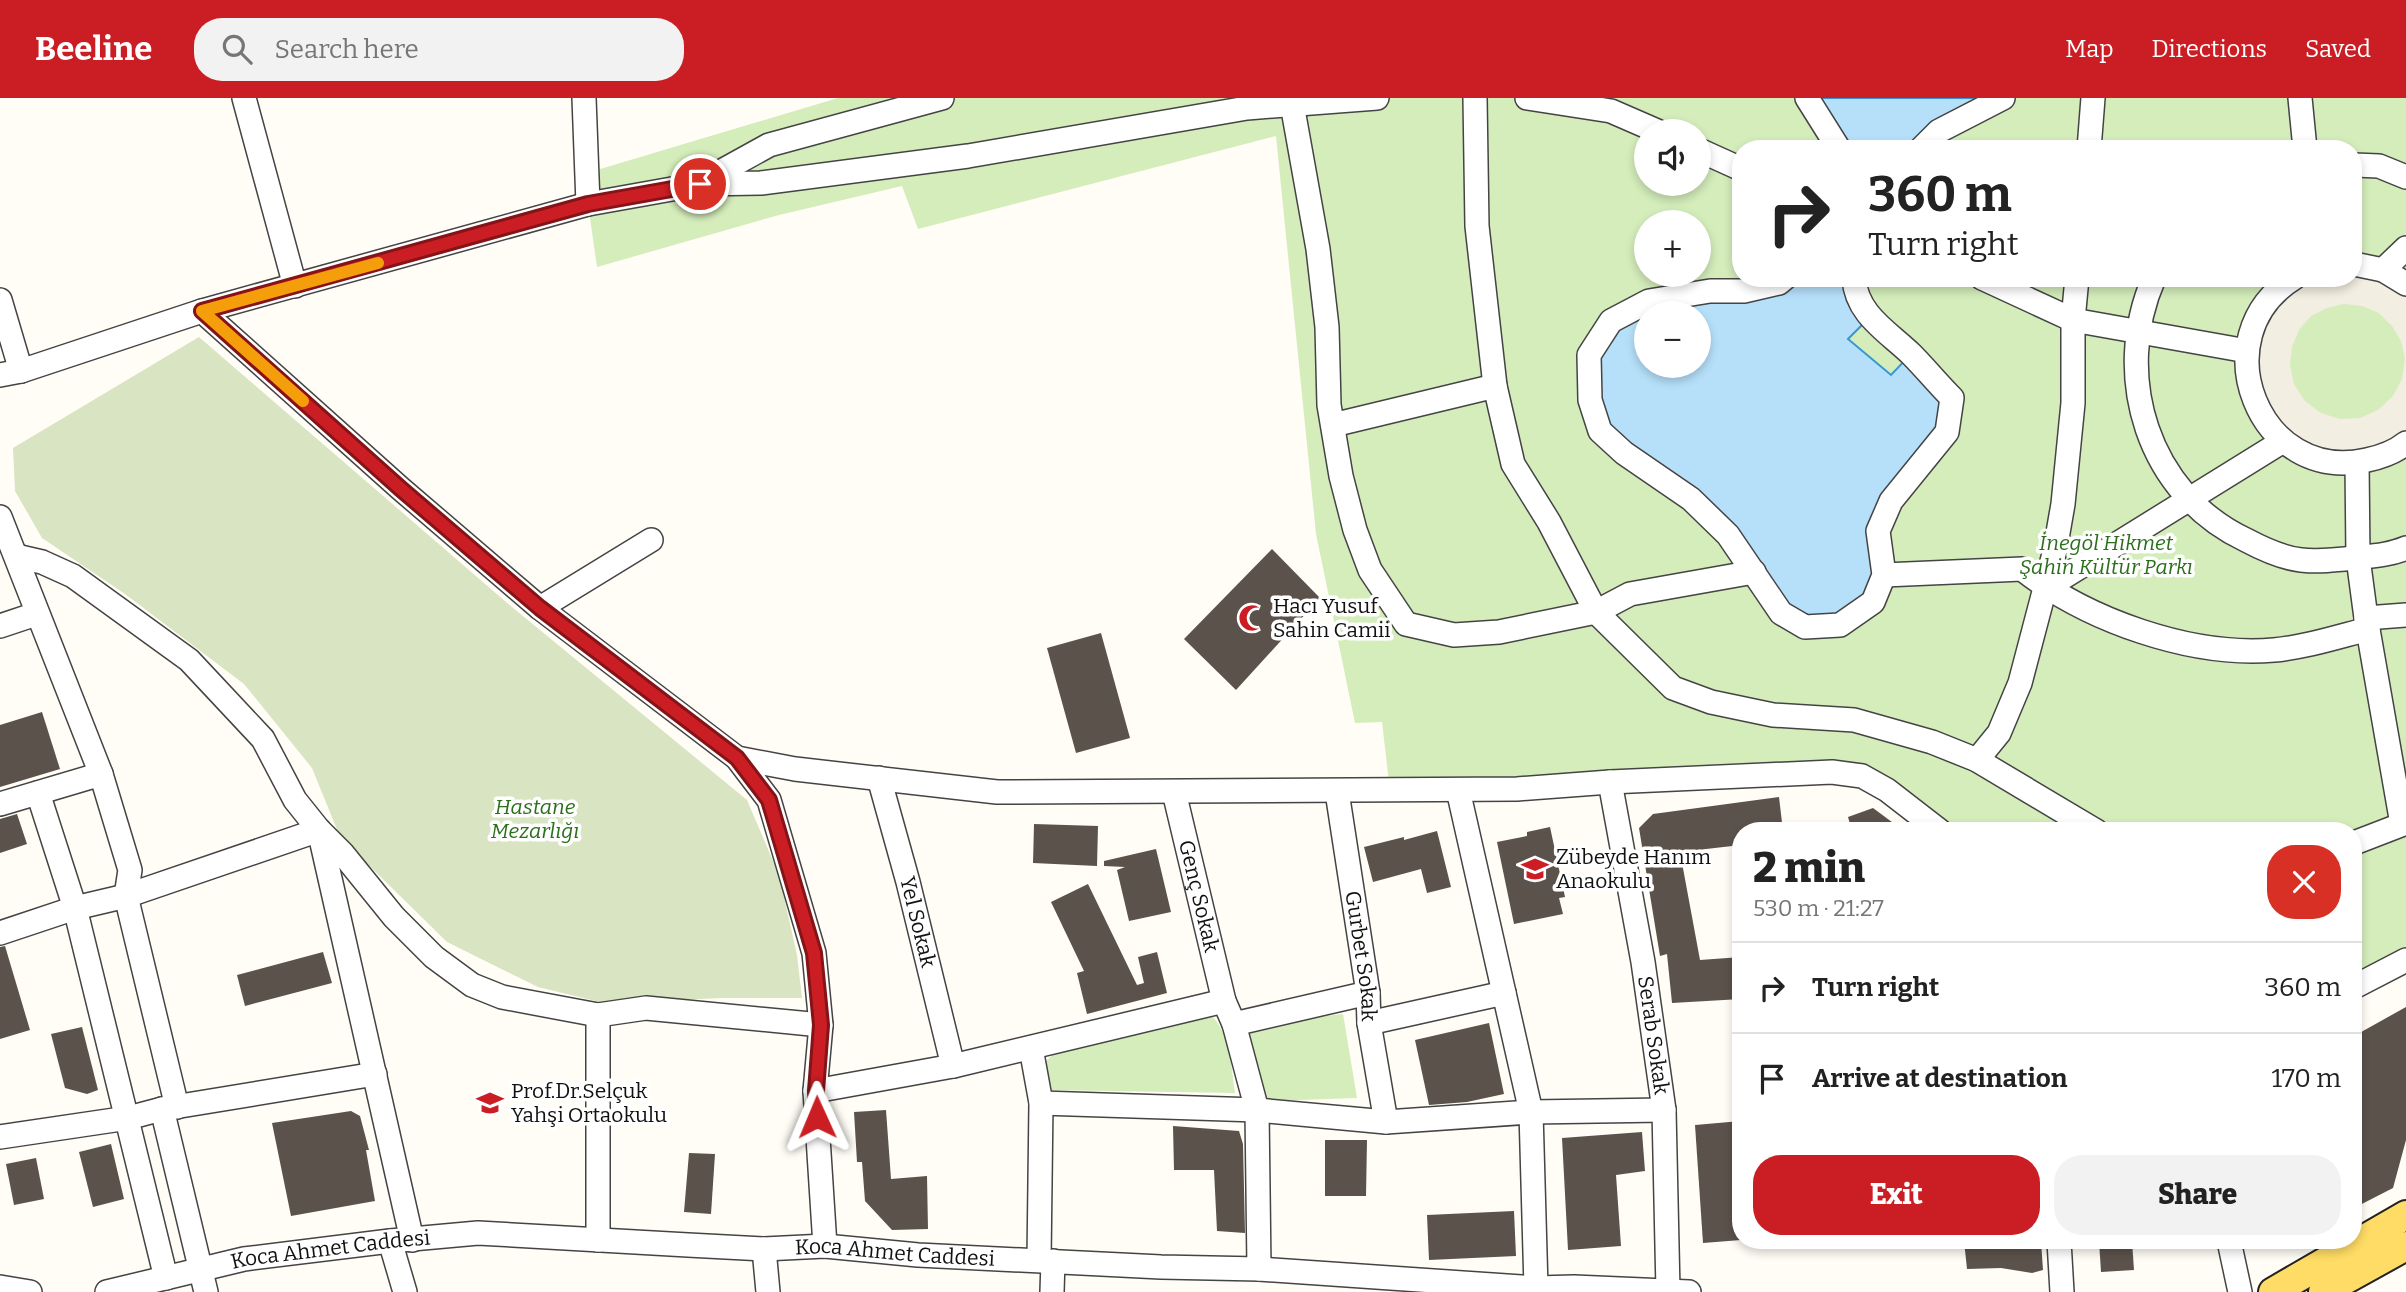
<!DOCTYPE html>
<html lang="en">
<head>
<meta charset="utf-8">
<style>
  body { margin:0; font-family:Bitter,serif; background:#f2f2f2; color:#222; height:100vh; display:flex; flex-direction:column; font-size:26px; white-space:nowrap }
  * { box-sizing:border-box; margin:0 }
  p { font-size:23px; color:#767676 }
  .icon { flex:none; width:38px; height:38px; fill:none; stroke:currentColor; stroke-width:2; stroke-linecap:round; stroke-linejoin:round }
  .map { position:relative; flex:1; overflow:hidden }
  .details { position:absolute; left:1732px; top:724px; width:630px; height:427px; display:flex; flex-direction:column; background:#fff; border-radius:28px; box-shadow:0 4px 10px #0003 }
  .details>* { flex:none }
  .guide { position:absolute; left:1732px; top:42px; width:630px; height:147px; border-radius:28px; box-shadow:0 4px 10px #0003; background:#fff; color:#222; overflow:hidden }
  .tools { position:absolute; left:1634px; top:21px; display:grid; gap:14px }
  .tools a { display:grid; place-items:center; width:77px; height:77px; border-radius:50%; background:#fff; box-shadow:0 4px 10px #0003; font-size:35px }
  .pin { position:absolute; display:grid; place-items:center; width:60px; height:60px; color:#fff; margin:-30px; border:4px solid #fff; border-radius:50%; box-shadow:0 2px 7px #0007 }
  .me { position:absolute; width:77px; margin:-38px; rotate:359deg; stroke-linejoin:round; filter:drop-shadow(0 0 5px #0008) }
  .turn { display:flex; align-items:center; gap:24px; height:147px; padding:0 21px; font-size:32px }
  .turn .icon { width:91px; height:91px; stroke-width:2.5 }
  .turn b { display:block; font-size:49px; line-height:60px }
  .round { display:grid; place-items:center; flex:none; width:74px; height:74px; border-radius:28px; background:#f2f2f2 }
  .headline { display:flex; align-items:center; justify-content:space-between; height:119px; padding:0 21px }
  h1 { font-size:42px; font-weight:800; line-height:52px }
  .action { display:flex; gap:14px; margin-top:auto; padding:14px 21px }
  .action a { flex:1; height:80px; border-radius:28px; background:#cb1e24; color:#fff; font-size:28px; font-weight:800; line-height:80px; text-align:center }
  .action a+a { background:#f2f2f2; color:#222 }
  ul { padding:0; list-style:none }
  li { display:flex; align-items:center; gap:21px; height:91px; padding:0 21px; border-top:2px solid #e0e0e0 }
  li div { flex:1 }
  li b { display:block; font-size:26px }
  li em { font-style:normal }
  header { display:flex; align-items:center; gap:42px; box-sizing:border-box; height:98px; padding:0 35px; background:#cb1e24; color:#fff }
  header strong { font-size:33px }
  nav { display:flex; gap:38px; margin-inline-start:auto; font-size:24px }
  .search { width:490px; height:63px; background:#f2f2f2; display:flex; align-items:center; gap:18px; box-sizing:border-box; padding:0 24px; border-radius:28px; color:#767676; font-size:26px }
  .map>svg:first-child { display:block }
  .green { fill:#d4edbb; fill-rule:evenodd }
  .cemetery { fill:#d9e4c2 }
  .plaza { fill:#f2eee1; fill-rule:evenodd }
  .water { fill:#b6e0fa; stroke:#3895d6; stroke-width:2; fill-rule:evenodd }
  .building { fill:#5b524c }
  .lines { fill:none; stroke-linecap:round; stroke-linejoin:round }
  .minor-casing { stroke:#444; stroke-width:26 }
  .major-casing { stroke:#222; stroke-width:32 }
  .minor { stroke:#fff; stroke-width:23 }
  .major { stroke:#ffdc65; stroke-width:28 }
  .route-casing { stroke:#841417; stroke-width:18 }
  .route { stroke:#cb1e24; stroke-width:12 }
  .slow { stroke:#f59e0b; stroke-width:12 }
  .labels { text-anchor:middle; stroke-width:7; stroke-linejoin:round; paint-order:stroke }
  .park-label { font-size:21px; font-style:italic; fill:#2b6f1b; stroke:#fff }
  .poi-label { font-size:21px; fill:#111; stroke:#fff; text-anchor:start }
  .street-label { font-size:21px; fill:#111; stroke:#fff }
</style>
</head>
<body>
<header>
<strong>Beeline</strong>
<div class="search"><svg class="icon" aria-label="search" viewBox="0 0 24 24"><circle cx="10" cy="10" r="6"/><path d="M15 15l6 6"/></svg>Search here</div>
<nav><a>Map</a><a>Directions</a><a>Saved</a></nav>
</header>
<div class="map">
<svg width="2406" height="1194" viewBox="0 0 2406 1194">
  <rect width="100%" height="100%" fill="#fffdf5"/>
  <!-- green -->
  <g class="green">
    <path d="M838 0H2406V862L2354 889V733H1940L1862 679 1390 693 1382 624 1355 625 1316 436 1276 38 918 131 902 88 779 117 597 169 588 106 587 75ZM1647 33H1699V86H1647ZM1741 51H2354V180H1741ZM1647 124H1699V177H1647ZM1647 215H1699V268H1647Z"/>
    <path d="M1343 916 1357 1000 1267 1003 1261 996 1247 935 1251 927Z"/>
    <path d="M1211 917C1231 937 1231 968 1235 995L1051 992 1046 963 1057 953Z"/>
  </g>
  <!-- cemetery -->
  <path class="cemetery" d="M199 239 506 504 747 702 779 777 797 857 802 900H723L604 905 538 889 447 844 340 739 312 670 244 586 125 496 42 440 15 393 13 350Z"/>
  <!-- plaza -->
  <path class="plaza" d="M2354 166 2406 186V345L2357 364 2283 343 2247 253 2294 180H2354ZM2344 206 2362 208 2379 215 2392 228 2401 243 2405 261 2402 281 2393 298 2378 312 2360 320 2340 321 2321 315 2305 303 2294 286 2290 267 2292 249 2299 232 2311 218 2327 210Z"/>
  <!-- water -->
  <g class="water">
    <path d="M1807 0H2003L1921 51H1839Z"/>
    <path d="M1785 180H1854L1870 219 1848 241 1891 277 1911 256 1952 300 1947 334 1891 403 1873 504 1805 529 1728 437 1600 333 1589 257 1611 223ZM1647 215H1699V268H1647Z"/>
  </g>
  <!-- building -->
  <g class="building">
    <path d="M1272 451 1320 500 1236 592 1184 541Z"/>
    <path d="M1101 535 1130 640 1076 655 1047 550Z"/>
    <path d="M42 614 60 671 0 689V627Z"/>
    <path d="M1779 699 1783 733H1741V747L1680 754 1700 862 1741 859V901L1672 905 1667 856 1660 858 1639 730 1653 716Z"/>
    <path d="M1873 710 1904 733H1852L1848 719Z"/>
    <path d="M17 716 27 746 0 755V721Z"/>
    <path d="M1034 726 1098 728 1097 768 1033 765Z"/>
    <path d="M1550 729 1565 799 1559 800 1563 816 1514 826 1497 744 1527 738V734Z"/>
    <path d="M1437 733 1451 789 1427 795 1421 771 1373 784 1364 749 1404 739V742Z"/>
    <path d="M1156 751 1171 814 1129 823 1117 772 1125 769 1104 768V763Z"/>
    <path d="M1088 786 1137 887 1144 885 1138 859 1157 854 1167 895 1087 916 1077 875 1084 873 1051 804Z"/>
    <path d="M5 848 30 932 0 941V849Z"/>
    <path d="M323 854 332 885 245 908 237 877Z"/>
    <path d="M2406 909V1042L2393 1090 2354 1110V938Z"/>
    <path d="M1489 925 1504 996 1467 1004 1429 1007 1415 942Z"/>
    <path d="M82 929 98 992 87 996 65 990 51 936Z"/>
    <path d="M886 1012 891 1081 927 1078 928 1131 892 1132 865 1103 862 1064H857L854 1014Z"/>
    <path d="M351 1013 360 1018 369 1052H366L375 1103 291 1118 272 1025Z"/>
    <path d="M1741 1023V1142L1703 1145 1695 1027Z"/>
    <path d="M1173 1028 1239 1033 1243 1046 1245 1135 1217 1133 1214 1072H1174Z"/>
    <path d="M1642 1034 1645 1073 1616 1077 1621 1148 1568 1152 1562 1040Z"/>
    <path d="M1325 1042H1367L1366 1098H1325Z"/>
    <path d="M111 1046 124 1101 93 1109 79 1054Z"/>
    <path d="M689 1055 715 1056 711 1116 684 1114Z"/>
    <path d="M36 1060 44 1101 14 1107 6 1066Z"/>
    <path d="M1514 1113 1516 1158 1429 1162 1427 1117Z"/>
    <path d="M1964 1143H2041L2043 1172 2032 1175 2001 1170 1967 1171Z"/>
    <path d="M2099 1143H2132L2134 1172 2101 1174Z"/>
  </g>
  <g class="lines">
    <defs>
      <g id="minor">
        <path d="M244 0 295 188"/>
        <path d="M584 0 588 106"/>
        <path d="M1475 0 1477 128 1495 288 1513 366 1549 424 1596 514 1673 590 1711 604 1773 617 1854 622 1932 644 1977 662 2096 733"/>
        <path d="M1527 0 1611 13 1657 33"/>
        <path d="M1807 0 1839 51"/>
        <path d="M2300 0 2305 51"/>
        <path d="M1292 6 1318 151 1327 229 1329 307 1341 378 1355 432 1370 472 1406 526 1454 537 1499 534 1596 514 1630 496 1754 474"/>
        <path d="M1921 51 1939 33 2003 0"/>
        <path d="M2089 51 2093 0"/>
        <path d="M1699 52 1741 71"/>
        <path d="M2354 67 2379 68 2406 79"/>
        <path d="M702 84 769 47 942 0"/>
        <path d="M2354 166 2383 172 2406 186"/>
        <path d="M2383 172 2406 150"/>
        <path d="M1785 180 1779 185 1744 193H1710L1649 203 1611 223 1589 257 1590 302 1600 333 1624 355 1691 401 1728 437 1781 515 1805 529 1840 527 1873 504 1884 477 1878 433 1891 403 1947 334 1952 300C1938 286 1925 270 1911 256 1887 233 1856 216 1854 180"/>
        <path d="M1982 180 2073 222 2247 253"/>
        <path d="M2154 180C2111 278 2148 396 2246 442 2263 451 2282 460 2301 462 2319 464 2336 462 2354 460 2372 458 2390 457 2406 450"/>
        <path d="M2294 180C2200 238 2259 387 2367 362 2381 359 2395 354 2406 345"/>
        <path d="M0 202 21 273"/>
        <path d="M202 213 401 391 540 510 737 660 769 702 814 855 821 927 815 993 825 1148"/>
        <path d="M0 277 21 273 202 213 588 106 700 86 761 85 968 58 1247 10 1377 0"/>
        <path d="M1333 327 1495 288"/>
        <path d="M2357 364 2358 460 2366 520 2402 726"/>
        <path d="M0 419 101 676 130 772 126 798 177 1009"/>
        <path d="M16 458 42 464 73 478 189 562 263 641 295 702 319 732 343 756 394 819 434 859 472 887 502 899 598 917 646 910 821 927"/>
        <path d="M1884 477 2022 471C2087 522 2190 559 2274 552 2306 549 2337 539 2368 531"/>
        <path d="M2046 490 2283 343"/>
        <path d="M540 510 651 442"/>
        <path d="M2366 520 2406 517"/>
        <path d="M0 528 36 516"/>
        <path d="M737 660 795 671 997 694 1517 691 1610 684 1832 674 1862 678 1887 692 1940 733"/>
        <path d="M1977 662 1999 635 2020 585 2055 452 2063 406 2073 305V222L2077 180"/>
        <path id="s1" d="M879 680 908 784 953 968"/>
        <path id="s2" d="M1610 684 1643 864 1664 1012 1668 1193"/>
        <path d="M1458 692 1531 1014 1536 1190"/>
        <path id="s3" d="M1174 694 1224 903 1234 926 1257 1012 1259 1171"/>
        <path id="s4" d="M1337 694 1368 895 1369 925 1386 1024"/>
        <path d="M38 695 75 810 166 1180"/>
        <path d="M0 706 101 676"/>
        <path d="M2354 745 2406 725"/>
        <path d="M0 835 75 810 126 798 319 732 412 1142"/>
        <path d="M2354 889 2406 862"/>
        <path d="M598 917V1142"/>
        <path d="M1369 925 1504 895"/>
        <path d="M1234 926 1368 895"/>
        <path d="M1031 950 1041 1005 1039 1162"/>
        <path d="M815 993 953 968 1224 903"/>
        <path d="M1041 1005 1257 1012 1386 1024 1531 1014 1664 1012"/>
        <path d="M162 1011 206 1194"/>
        <path d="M0 1039 128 1020 162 1011 375 976"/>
        <path d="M390 1143 405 1194"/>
        <path d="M2059 1143 2062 1194"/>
        <path d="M2229 1143 2240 1194"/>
        <path d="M764 1151 768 1194"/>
        <path d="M0 1189 30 1194"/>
        <path id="s5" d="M107 1194 244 1161 390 1143 478 1135 688 1147 764 1151 825 1148 918 1157 1161 1169 1259 1171 1536 1190 1574 1189 1689 1194"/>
        <path d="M1052 1194 1053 1163"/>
      </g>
      <g id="major">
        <path d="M2273 1194 2406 1117"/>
        <path d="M2323 1194 2406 1148"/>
      </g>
    </defs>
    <!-- minor casing -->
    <use href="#minor" class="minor-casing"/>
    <!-- major casing -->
    <use href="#major" class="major-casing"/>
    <!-- minor -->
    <use href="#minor" class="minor"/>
    <!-- major -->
    <use href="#major" class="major"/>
  </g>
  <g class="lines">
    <defs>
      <path id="route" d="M700 86 588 106 202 213 401 391 540 510 737 660 769 702 814 855 821 927 816 993 817 1019"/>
    </defs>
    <!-- route casing -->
    <use href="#route" class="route-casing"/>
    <!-- route -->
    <use href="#route" class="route"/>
    <!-- slow -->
    <path class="slow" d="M303 303 202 213 378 165"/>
  </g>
  <!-- icons -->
  <defs>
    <symbol id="mosque-bare" viewBox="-9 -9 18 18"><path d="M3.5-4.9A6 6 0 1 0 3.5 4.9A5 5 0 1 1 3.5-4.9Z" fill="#cb1e24" stroke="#fff" stroke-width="2.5" paint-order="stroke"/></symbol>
    <symbol id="school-bare" viewBox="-9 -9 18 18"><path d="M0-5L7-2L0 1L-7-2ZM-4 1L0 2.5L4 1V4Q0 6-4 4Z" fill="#cb1e24" stroke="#fff" stroke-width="2.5" paint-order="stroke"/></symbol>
  </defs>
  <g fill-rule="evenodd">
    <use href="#mosque-bare" x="1233" y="501" width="38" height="38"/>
    <use href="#school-bare" x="1516" y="752" width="38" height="38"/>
    <use href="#school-bare" x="471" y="986" width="38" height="38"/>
  </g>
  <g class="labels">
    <!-- park labels -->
    <g class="park-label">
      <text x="2106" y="452">İnegöl Hikmet<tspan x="2106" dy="24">Şahin Kültür Parkı</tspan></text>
      <text x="535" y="716">Hastane<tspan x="535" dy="24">Mezarlığı</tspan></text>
    </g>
    <!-- poi labels -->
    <g class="poi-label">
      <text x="1273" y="515">Hacı Yusuf<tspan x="1273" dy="24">Sahin Camii</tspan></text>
      <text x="1556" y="766">Zübeyde Hanım<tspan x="1556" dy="24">Anaokulu</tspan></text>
      <text x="511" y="1000">Prof.Dr.Selçuk<tspan x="511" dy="24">Yahşi Ortaokulu</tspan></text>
    </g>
    <!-- street labels -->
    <g class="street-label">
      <text dy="7" stroke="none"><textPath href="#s3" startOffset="107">Genç Sokak</textPath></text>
      <text dy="7" stroke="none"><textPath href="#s1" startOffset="149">Yel Sokak</textPath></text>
      <text dy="7" stroke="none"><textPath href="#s4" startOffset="166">Gurbet Sokak</textPath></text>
      <text dy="7" stroke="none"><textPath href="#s2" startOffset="257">Serab Sokak</textPath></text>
      <text dy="7" stroke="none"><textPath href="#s5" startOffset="228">Koca Ahmet Caddesi</textPath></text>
      <text dy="7" stroke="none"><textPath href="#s5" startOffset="794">Koca Ahmet Caddesi</textPath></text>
    </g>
  </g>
</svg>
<div class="tools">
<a><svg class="icon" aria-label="sound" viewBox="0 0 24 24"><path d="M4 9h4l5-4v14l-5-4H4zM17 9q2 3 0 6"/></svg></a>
<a>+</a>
<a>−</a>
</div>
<div class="pin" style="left:700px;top:86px;background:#d93025"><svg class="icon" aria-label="arrive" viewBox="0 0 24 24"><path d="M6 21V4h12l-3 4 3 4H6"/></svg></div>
<svg class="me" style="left:817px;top:1019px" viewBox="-20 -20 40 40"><path d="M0-17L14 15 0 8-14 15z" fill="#cb1e24" stroke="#fff" stroke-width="4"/></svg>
<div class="guide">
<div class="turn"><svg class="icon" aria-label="right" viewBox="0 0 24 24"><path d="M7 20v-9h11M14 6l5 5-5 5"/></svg><div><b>360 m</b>Turn right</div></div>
</div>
<section class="details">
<div class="headline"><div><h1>2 min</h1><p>530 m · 21:27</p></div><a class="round" style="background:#d93025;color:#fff"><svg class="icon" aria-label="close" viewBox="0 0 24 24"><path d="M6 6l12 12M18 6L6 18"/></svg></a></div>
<ul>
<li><svg class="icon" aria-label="right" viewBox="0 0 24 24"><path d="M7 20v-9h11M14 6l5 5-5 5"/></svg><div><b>Turn right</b></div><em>360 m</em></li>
<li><svg class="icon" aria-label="arrive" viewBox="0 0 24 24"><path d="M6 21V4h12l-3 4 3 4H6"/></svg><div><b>Arrive at destination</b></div><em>170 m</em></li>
</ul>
<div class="action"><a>Exit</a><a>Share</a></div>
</section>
</div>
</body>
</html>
